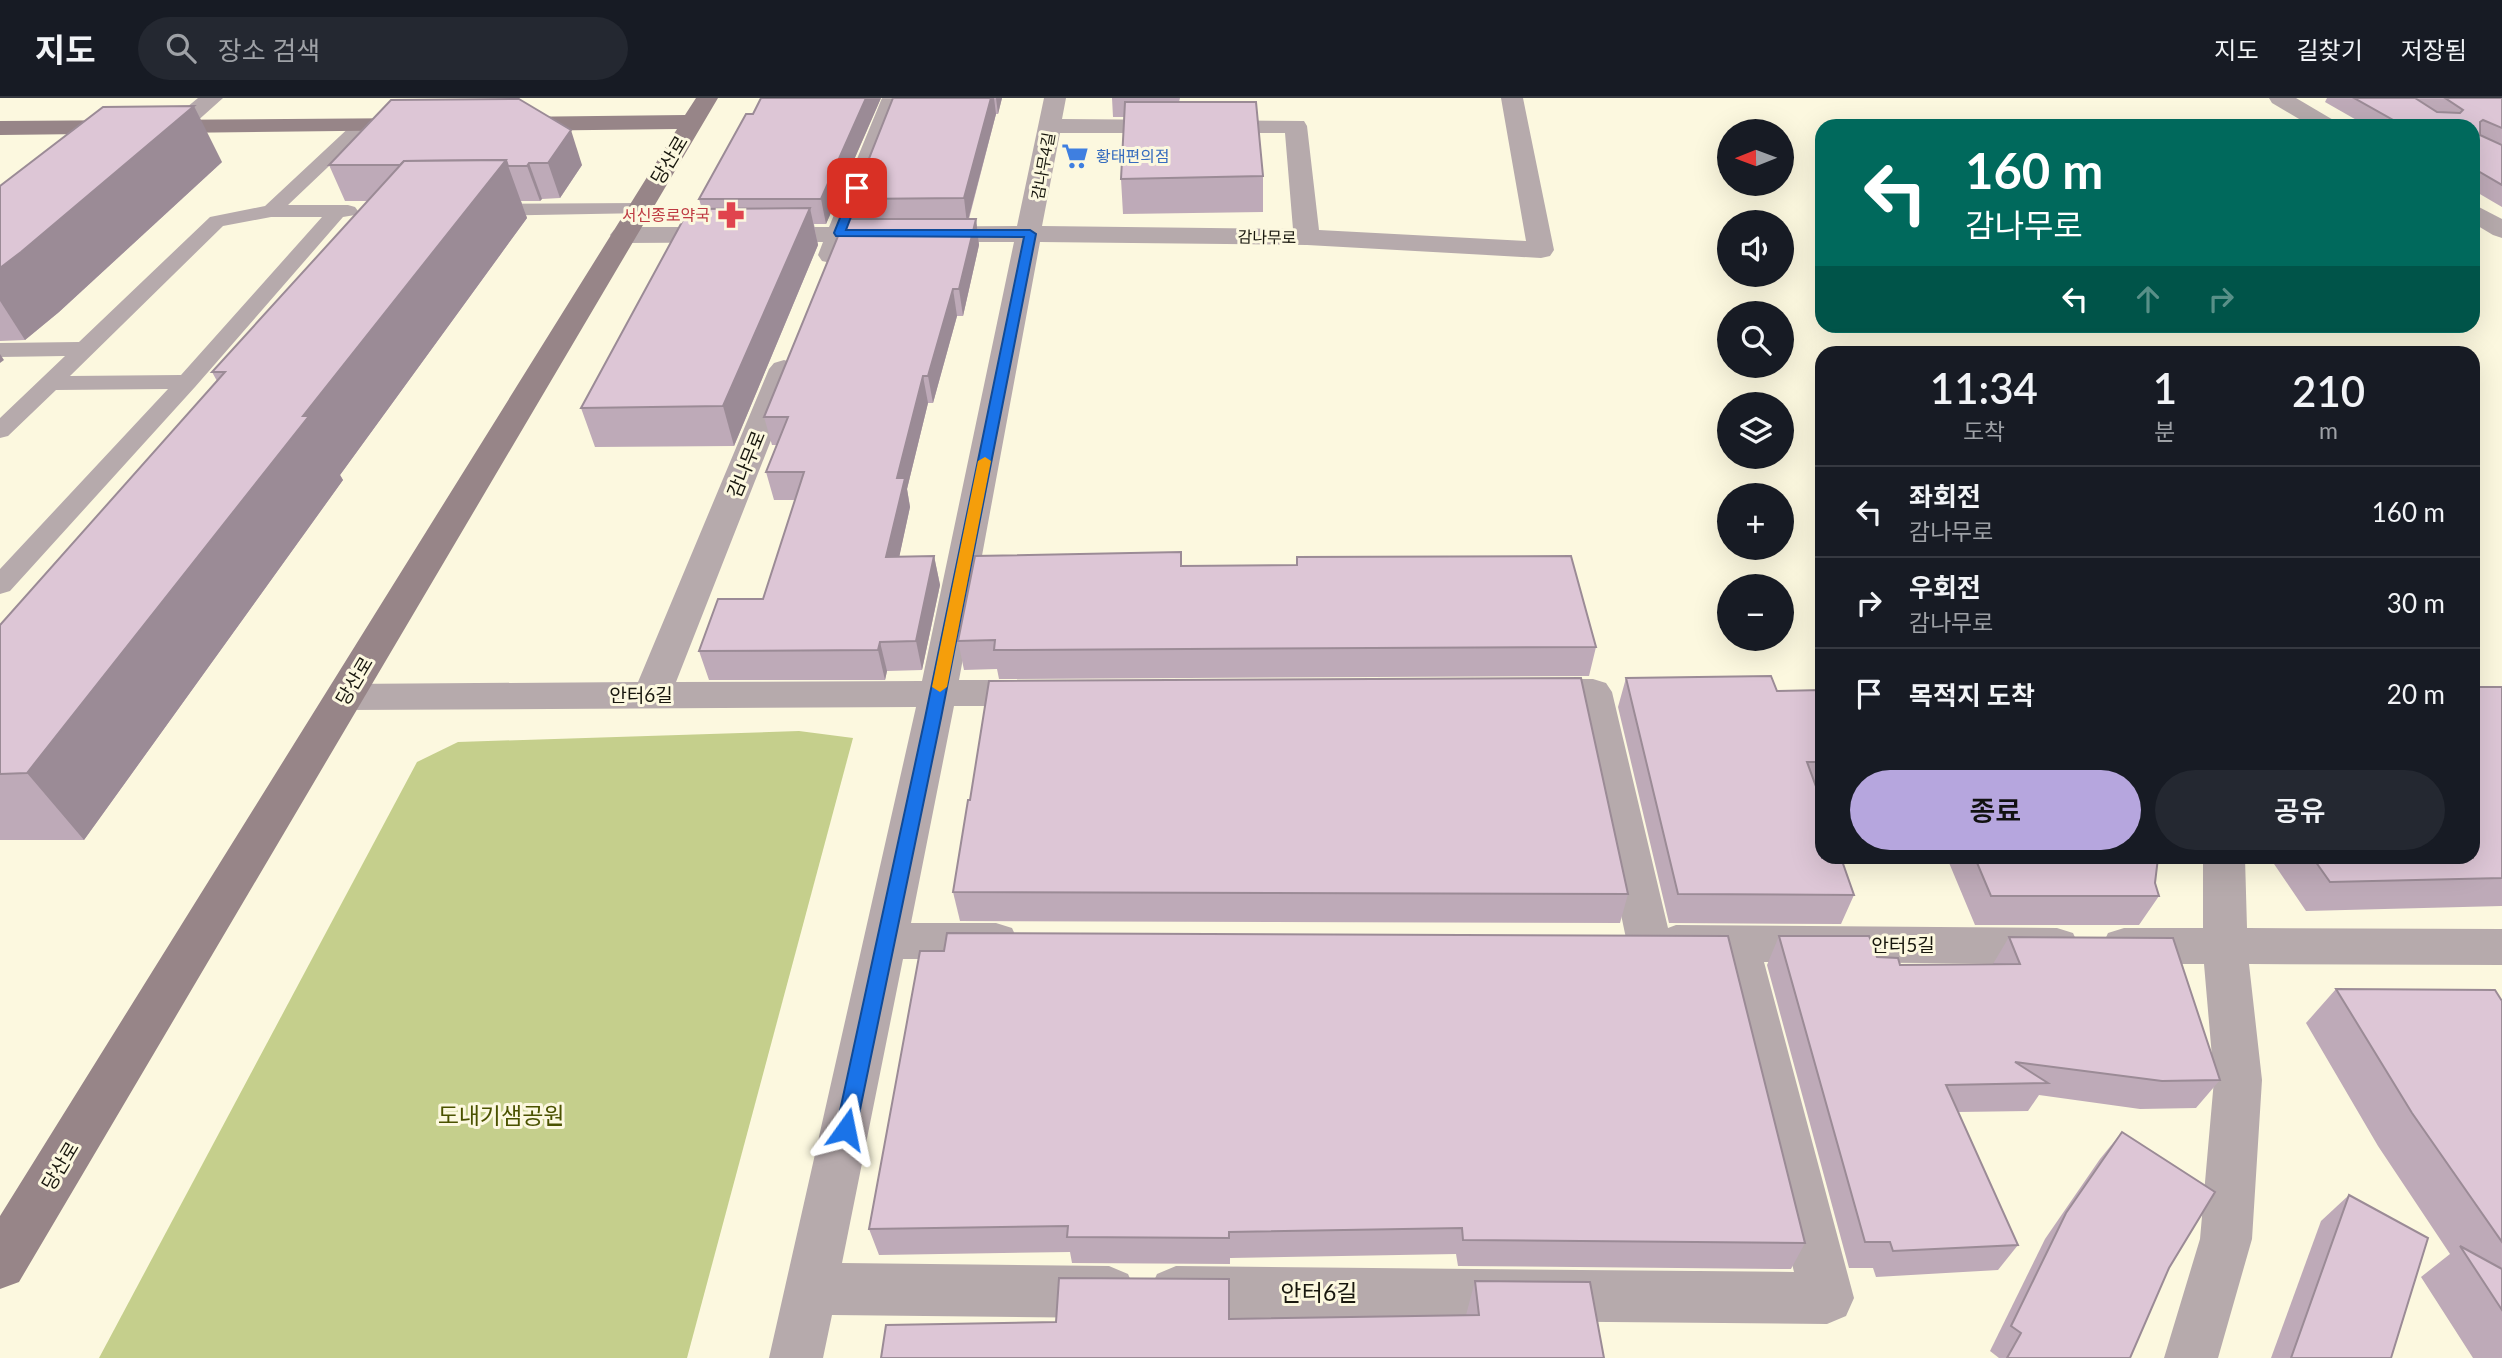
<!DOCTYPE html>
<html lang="ko">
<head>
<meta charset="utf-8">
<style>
  body { margin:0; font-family:Lato,"Noto Sans KR",sans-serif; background:#242831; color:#f1f3f6; height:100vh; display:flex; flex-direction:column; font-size:26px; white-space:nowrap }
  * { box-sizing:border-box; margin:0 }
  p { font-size:23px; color:#9ea1a6 }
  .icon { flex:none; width:38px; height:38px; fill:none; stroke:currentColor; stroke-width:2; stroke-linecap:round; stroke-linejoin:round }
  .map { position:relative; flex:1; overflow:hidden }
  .sheet { position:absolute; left:1815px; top:248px; width:665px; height:518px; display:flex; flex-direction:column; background:#171b24; border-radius:21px; box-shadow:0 7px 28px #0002 }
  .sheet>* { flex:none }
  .banner { position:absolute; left:1815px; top:21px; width:665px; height:214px; border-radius:21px; box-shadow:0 7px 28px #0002; background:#00695c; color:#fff; overflow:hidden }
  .needle { width:46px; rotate:269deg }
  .controls { position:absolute; left:1717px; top:21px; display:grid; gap:14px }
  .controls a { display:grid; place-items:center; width:77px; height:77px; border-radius:50%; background:#171b24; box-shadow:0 7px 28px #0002; font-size:35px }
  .pin { position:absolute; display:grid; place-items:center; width:60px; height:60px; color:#fff; margin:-30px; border-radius:14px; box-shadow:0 4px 10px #0006 }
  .me { position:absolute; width:77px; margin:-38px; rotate:12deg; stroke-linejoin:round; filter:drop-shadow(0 0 5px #0008) }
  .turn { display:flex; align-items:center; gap:24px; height:147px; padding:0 35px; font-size:32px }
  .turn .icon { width:91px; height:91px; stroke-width:2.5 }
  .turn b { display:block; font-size:49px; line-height:60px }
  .lanes { display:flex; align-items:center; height:66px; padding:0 35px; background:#0003; justify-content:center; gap:35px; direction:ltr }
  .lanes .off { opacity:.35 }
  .eta { display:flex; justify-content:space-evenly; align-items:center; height:119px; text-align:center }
  .eta b { font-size:42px; font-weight:600; line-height:49px }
  .primary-button { display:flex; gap:14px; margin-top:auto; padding:14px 35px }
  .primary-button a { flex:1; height:80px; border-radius:42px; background:#b6a6de; color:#111; font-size:28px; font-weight:600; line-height:80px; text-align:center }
  .primary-button a+a { background:#242831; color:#f1f3f6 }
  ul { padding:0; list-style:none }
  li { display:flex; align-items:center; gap:21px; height:91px; padding:0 35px; border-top:2px solid #363941 }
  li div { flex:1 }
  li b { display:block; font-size:26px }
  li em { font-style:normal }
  header { display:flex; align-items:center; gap:42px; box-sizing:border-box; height:98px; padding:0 35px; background:#171b24; border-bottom:2px solid #363941 }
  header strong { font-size:33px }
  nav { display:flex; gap:38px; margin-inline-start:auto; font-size:24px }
  .search { width:490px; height:63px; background:#242831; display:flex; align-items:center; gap:18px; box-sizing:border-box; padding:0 24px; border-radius:38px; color:#9ea1a6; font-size:26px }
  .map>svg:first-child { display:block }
  .green { fill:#c5cf8c }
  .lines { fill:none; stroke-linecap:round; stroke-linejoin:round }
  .lane { fill:#b6aaac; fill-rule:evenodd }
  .street { fill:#b6aaac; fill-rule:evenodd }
  .secondary { fill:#978588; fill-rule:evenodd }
  .wall { fill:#beaab8 }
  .shaded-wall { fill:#9b8b96 }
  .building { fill:#ddc6d6; stroke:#9b8b96; stroke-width:2 }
  .route { fill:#1a73e8; stroke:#114b97; stroke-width:2 }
  .slow { fill:#f59e0b }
  .labels { text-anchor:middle; stroke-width:6; stroke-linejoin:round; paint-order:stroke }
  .far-shop-label { font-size:16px; fill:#366cbe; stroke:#fcf8df; text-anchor:start }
  .far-street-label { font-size:16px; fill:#18170e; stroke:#fcf8df }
  .far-health-label { font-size:16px; fill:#be3a42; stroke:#fcf8df; text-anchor:end }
  .street-label { font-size:19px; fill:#18170e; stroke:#fcf8df }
  .near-park-label { font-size:23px; fill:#4a5200; stroke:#fcf8df }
  .near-street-label { font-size:23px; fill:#18170e; stroke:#fcf8df }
</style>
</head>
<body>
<header>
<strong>지도</strong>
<div class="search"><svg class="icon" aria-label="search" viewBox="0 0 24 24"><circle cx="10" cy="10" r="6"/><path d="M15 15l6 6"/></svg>장소 검색</div>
<nav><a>지도</a><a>길찾기</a><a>저장됨</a></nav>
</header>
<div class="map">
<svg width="2502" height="1260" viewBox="0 0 2502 1260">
  <rect width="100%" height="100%" fill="#fcf8df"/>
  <!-- green -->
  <path class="green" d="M799 633 853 640 687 1260H99L417 664 458 644Z"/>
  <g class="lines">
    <!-- lane -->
    <g class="lane">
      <path d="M361 23 367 24 370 28 367 32 288 107H348L355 109 358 113 355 117 343 119 195 289 10 493 0 496V471L168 291 56 292 8 338 0 340V320L65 258 0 259V245L79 244 210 119 265 108 355 24ZM271 119H322L181 277 70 278 223 128Z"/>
      <path d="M639 105 649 111 646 115 485 118 475 112 485 106Z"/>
    </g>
    <!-- street -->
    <g class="street">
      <path d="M198 0H223L185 34H169L166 29 169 24Z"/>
      <path d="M882 0H904L855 129 1017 128 1044 0H1066L1062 21 1304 23 1307 28 1319 132 1526 143 1501 0H1523L1554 152 1550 158 1541 160 1307 147 1040 144 959 582H1039L1052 586 1058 595 1052 604 1039 608H954L911 825H996L1012 830 1018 843 1012 856 996 861H903L842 1165 1109 1168 1128 1176 1136 1194 1128 1212 1109 1220 832 1217 823 1260H769L916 609 344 612 331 608 325 599 331 590 344 586 638 584 769 271 774 265 784 262 794 265 799 271 676 584 922 583 1014 144H849L840 163 831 165 822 163 818 157 823 144 623 145 614 142 610 137 614 132 623 129H829ZM1060 35H1285L1293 131 1042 128Z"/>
      <path d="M2269 0H2296L2335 23 2338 28H2311L2272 5Z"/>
      <path d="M2473 106 2502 121V140L2493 137 2473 125Z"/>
      <path d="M1533 581H1593L1606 585 1612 594 1668 830 1676 827 2057 830 2073 835 2079 848 2073 861 2057 866 1764 864 1854 1200 1846 1218 1827 1226 1176 1220 1157 1212 1149 1194 1157 1176 1176 1168 1794 1174 1719 863H1676L1662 858 1649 863 1633 858 1627 845 1577 607H1533L1520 603 1514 594 1520 585Z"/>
      <path d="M2203 760H2245L2247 830 2502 831V867L2249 866 2262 982 2252 1141 2218 1260H2164L2200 1141 2214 982 2204 866H2124L2108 861 2102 848 2108 835 2124 830H2203Z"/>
    </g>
    <!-- secondary -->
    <g class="secondary">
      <path d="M696 0H718L19 1184 0 1191V1118L677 31 510 33 502 31 499 26 502 21 510 19 685 17Z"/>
      <path d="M418 20 426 22 429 27 426 32 0 37V23Z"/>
    </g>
  </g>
  <!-- wall -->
  <g class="wall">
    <path d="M881 0 826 126H814L818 147 734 348 595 349 581 310 702 111 699 101 753 16Z"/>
    <path d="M893 0H1002L998 16H996L969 121H976L979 147 963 218H957L933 305H928L907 391 910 409 899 459 934 458 940 487 922 572 887 573 885 582H709L699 553 763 501 795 402H774L766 374 777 347H772L764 319 857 121 853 101Z"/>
    <path d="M1112 0H1180L1179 4 1263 78V114L1123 116 1121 81 1124 19H1113Z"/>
    <path d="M2327 0H2502V109L2473 92V28H2367L2325 4Z"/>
    <path d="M391 2 582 67 560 100 542 101 540 103H521L527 120 340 377 343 382 84 742H0V527L217 283 212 274 368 103H345L329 67Z"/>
    <path d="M222 64 59 214 25 242 0 243V88Z"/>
    <path d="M1181 454 1182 468 1296 467 1297 459 1596 549 1589 578 999 581 997 571 964 572 958 543Z"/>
    <path d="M1626 580 1777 593 1822 592V693H1817L1854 797 1841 826 1669 825 1618 609Z"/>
    <path d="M2502 589V808L2306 813 2270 760H2473Z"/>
    <path d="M1947 760H2158L2155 785 2159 798 2139 827H1975Z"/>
    <path d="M953 794 1628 796 1620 825 960 823Z"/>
    <path d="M1779 838 1877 859 1900 867 1993 866 2009 839 2220 982 2196 1010 2140 1011 2039 997 2028 1013 1958 1014 2018 1147 1998 1172 1876 1179 1873 1170H1849L1767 867Z"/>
    <path d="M920 853 1805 1145 1791 1171 1458 1168 1456 1156 1230 1160V1166L1072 1165 1070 1154 879 1157 869 1131Z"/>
    <path d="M2336 891 2502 903V1260H2473L2421 1179 2450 1156 2378 1048 2306 925Z"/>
    <path d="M2122 1034 2169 1170 2130 1260H1999L1990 1253 2045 1141 2100 1061Z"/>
    <path d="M2349 1097 2391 1260H2271L2321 1123Z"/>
    <path d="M1475 1183 1604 1260 1230 1221 1466 1217Z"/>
  </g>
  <!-- shaded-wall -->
  <g class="shaded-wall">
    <path d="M866 0H881L826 126 821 101Z"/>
    <path d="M991 0H994L996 16 967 126 964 100Z"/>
    <path d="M996 0H1002L998 16Z"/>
    <path d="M194 8 222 64 59 214 25 242 0 203V170Z"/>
    <path d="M571 32 582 67 560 100 548 65Z"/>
    <path d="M506 62 527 120 340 377 343 382 84 742 27 675 303 318Z"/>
    <path d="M529 65 542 101 540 103 527 68Z"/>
    <path d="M810 110 818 147 734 348 723 308Z"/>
    <path d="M976 121 979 147 963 218 959 191Z"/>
    <path d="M953 191 957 218 933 305 928 278Z"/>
    <path d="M0 256 4 262 0 265Z"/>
    <path d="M923 278 928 305 907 391 910 409 893 488 886 459 897 380Z"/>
    <path d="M934 458 940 487 922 572 916 543Z"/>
    <path d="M880 544 887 573 885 582 878 552Z"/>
  </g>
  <!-- building -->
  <g class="building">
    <path d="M761 0H866L821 101H699L746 16H753Z"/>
    <path d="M893 0H991L964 100 853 101Z"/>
    <path d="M2354 0H2415L2437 14 2460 15 2463 12 2445 0H2502V30L2483 22 2480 24V37L2502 47V87L2473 70V28H2404Z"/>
    <path d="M519 1 571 32 548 65H529L527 68H508L506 62 404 63 400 67H329L391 2Z"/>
    <path d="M1125 4H1256L1263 78 1121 81Z"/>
    <path d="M194 8 21 154 0 170V88L103 9Z"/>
    <path d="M506 62 303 318H309L27 675 0 676V527L225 274H212L404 63Z"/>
    <path d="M810 110 723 308 581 310 689 111Z"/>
    <path d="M845 121H976L959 191H953L928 278H923L897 380H905L886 459 934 458 916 543 880 544 878 552 699 553 718 501H763L804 374H766L788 319H764Z"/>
    <path d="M1181 454V468L1297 467V459L1571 458 1596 549 994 552 995 542 958 543 975 458Z"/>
    <path d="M1771 578 1777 593 1822 592V664H1807L1822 705V760H1841L1854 797 1678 796 1626 580Z"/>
    <path d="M1581 580 1628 796 953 794 968 702H970L989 583Z"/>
    <path d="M2473 589H2502V780L2330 784 2313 760H2473Z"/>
    <path d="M1975 760H2158L2155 785 2159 798H1991Z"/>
    <path d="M947 835 1728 838 1805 1145 1463 1142 1462 1130 1229 1134V1140L1067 1139 1068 1128 869 1131 920 853H944Z"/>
    <path d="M1779 838H1869L1877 859 1898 860 1900 867 2020 866 2009 839 2173 840 2220 982 2162 983 2015 964 2048 985 1946 987 2018 1147 1893 1153 1890 1144H1865Z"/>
    <path d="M2336 891 2495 892 2502 903V1144L2412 1015Z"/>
    <path d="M2122 1034 2215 1094 2169 1170 2130 1260H2007L2021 1235 2011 1228 2066 1115Z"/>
    <path d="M2349 1097 2428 1140 2391 1260H2291Z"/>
    <path d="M2460 1148 2502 1171V1212Z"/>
    <path d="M1059 1180 1229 1181V1221L1479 1217 1475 1183 1590 1184 1604 1260H881L886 1227 1056 1224Z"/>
  </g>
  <!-- route -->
  <path class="route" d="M857 87 862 90 846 132H1030L1036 136 941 620 856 1031 853 1037 846 1040 839 1037 836 1031 925 620 1024 139 836 138 834 135 852 90Z"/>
  <!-- slow -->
  <path class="slow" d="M985 359 991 363 947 589 940 594 932 589 978 363Z"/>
  <!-- icons -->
  <defs>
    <symbol id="supermarket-bare" viewBox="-9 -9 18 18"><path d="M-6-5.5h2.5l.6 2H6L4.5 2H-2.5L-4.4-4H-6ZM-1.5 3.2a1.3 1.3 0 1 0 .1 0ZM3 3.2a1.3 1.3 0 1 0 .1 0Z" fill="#3f7fe0" stroke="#fcf8df" stroke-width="2.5" paint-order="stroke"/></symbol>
    <symbol id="pharmacy-bare" viewBox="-9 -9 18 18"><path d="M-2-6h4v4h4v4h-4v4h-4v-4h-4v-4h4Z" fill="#e0444e" stroke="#fcf8df" stroke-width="2.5" paint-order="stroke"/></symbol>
  </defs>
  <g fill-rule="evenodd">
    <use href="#supermarket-bare" x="1056" y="39" width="38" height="38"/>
    <use href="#pharmacy-bare" x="712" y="98" width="38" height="38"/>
  </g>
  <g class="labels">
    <!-- far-shop labels -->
    <g class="far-shop-label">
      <text x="1096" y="64">황태편의점</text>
    </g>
    <!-- far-street labels -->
    <g class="far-street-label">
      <text transform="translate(1043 68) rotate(-80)" y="6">감나무4길</text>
      <text transform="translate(1267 139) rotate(1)" y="6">감나무로</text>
    </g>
    <!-- far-health labels -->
    <g class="far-health-label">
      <text x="710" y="123">서신종로약국</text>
    </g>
    <!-- street labels -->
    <g class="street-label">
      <text transform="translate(669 62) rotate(-59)" y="7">당산로</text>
      <text transform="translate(746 366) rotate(-68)" y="7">감나무로</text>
      <text transform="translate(354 583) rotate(-59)" y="7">당산로</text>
      <text x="641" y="604">안터6길</text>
      <text x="1903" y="854">안터5길</text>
      <text transform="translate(60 1068) rotate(-59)" y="7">당산로</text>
    </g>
    <!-- near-park labels -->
    <g class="near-park-label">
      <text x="501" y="1026">도내기샘공원</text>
    </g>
    <!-- near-street labels -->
    <g class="near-street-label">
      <text x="1319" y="1203">안터6길</text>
    </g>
  </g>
</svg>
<div class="controls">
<a><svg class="needle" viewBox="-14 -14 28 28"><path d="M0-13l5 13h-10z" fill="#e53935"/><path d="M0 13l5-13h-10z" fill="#9ea1a6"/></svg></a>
<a><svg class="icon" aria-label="sound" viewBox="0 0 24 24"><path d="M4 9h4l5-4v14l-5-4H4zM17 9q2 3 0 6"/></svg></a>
<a><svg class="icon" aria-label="search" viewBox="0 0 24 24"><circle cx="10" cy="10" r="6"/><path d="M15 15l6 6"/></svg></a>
<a><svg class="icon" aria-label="layers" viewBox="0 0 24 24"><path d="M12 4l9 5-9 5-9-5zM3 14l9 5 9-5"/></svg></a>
<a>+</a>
<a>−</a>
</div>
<div class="pin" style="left:857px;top:90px;background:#d93025"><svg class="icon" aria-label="arrive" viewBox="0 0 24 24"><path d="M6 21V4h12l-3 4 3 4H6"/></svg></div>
<svg class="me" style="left:846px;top:1031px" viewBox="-20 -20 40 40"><path d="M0-17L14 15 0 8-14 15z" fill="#1a73e8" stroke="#fff" stroke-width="4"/></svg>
<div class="banner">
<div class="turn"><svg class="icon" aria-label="left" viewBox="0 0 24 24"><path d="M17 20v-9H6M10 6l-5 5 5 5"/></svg><div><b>160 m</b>감나무로</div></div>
<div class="lanes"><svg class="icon" aria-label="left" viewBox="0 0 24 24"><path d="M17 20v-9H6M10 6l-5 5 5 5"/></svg><svg class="icon off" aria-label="ahead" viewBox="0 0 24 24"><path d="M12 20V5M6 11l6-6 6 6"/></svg><svg class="icon off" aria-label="right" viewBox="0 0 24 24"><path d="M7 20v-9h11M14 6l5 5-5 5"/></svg></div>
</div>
<section class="sheet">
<div class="eta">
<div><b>11:34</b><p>도착</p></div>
<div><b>1</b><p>분</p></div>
<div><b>210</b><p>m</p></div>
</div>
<ul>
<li><svg class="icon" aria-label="left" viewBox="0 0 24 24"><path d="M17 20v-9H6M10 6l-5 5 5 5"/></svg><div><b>좌회전</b><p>감나무로</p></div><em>160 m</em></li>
<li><svg class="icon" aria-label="right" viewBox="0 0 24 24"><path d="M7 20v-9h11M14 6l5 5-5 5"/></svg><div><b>우회전</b><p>감나무로</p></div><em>30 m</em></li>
<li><svg class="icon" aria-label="arrive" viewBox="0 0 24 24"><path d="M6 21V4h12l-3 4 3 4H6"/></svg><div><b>목적지 도착</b></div><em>20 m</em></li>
</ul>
<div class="primary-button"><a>종료</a><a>공유</a></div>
</section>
</div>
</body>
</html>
